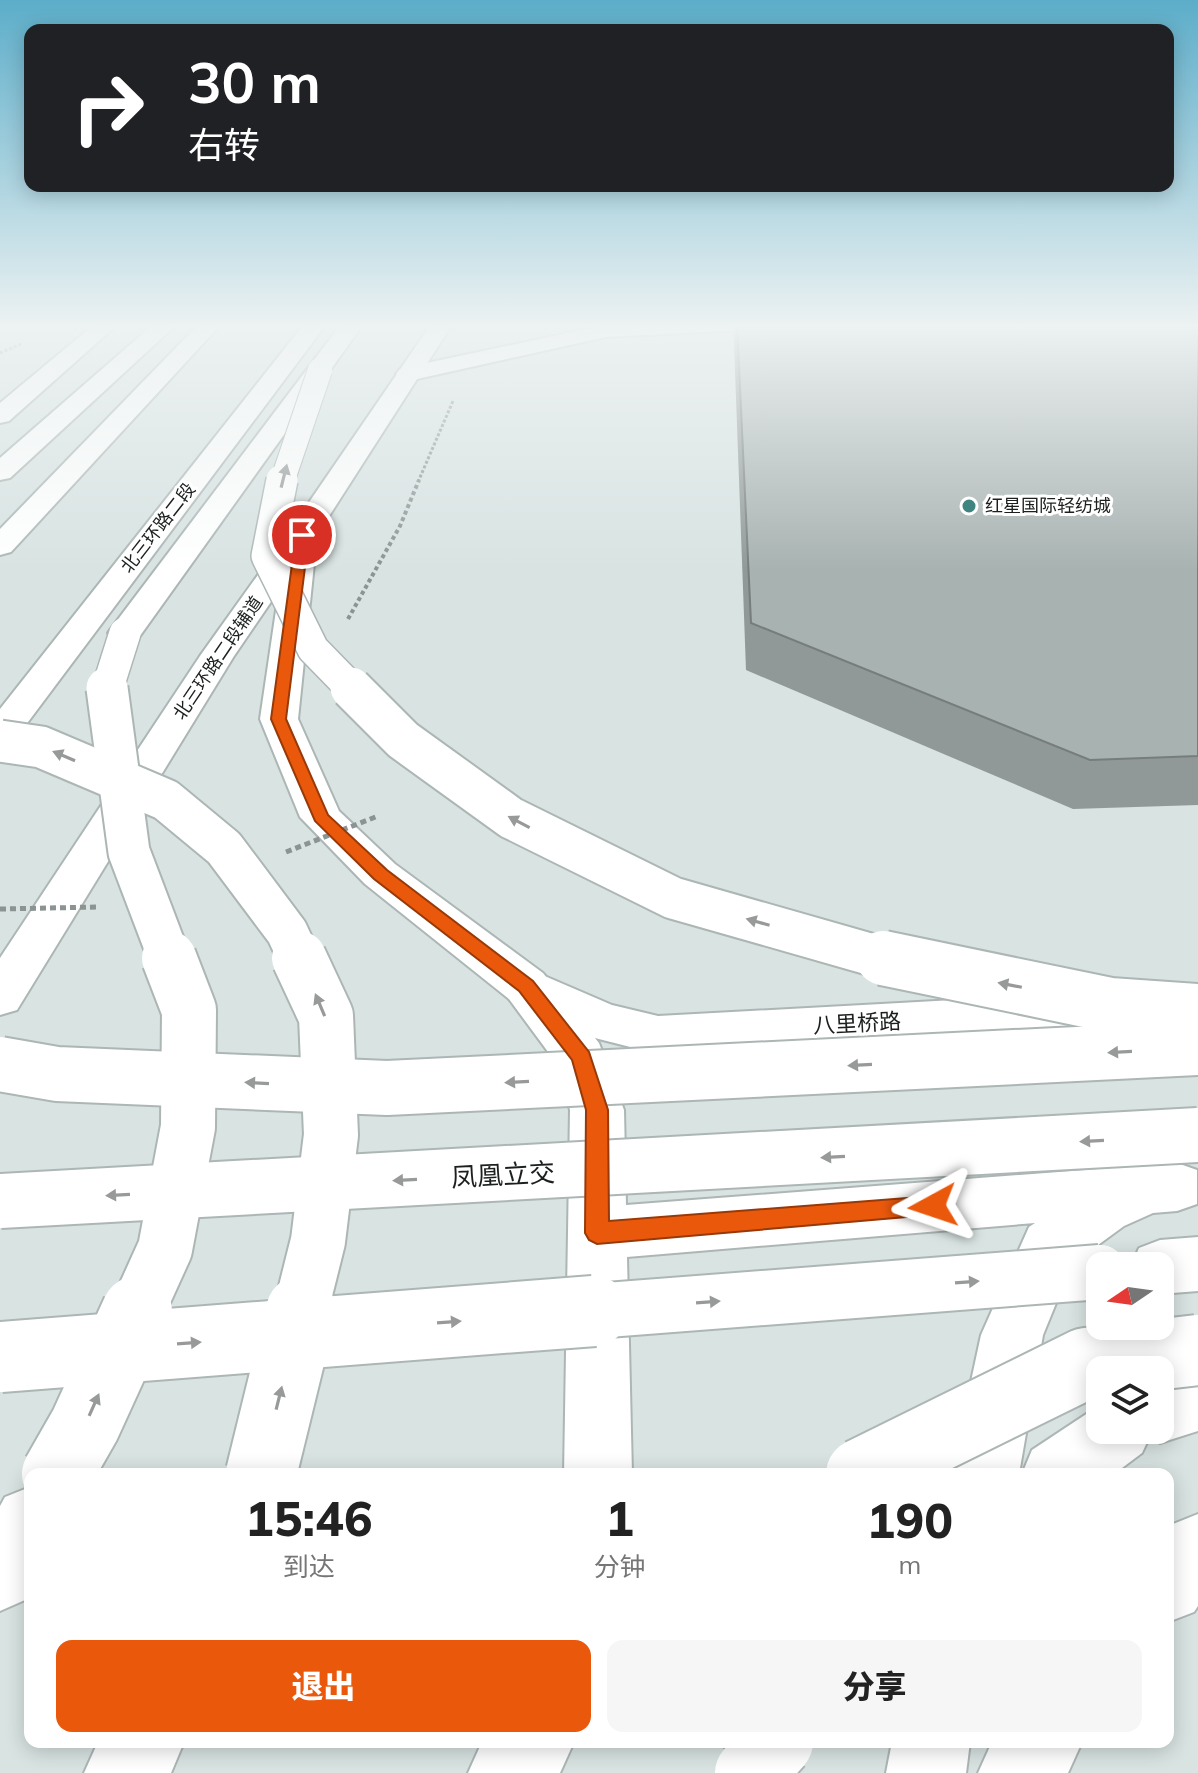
<!DOCTYPE html>
<html lang="zh">
<head>
<meta charset="utf-8">
<style>
  body { margin:0; font-family:Mulish,"Noto Sans SC",sans-serif; background:#f6f6f6; color:#222; height:100vh; display:flex; flex-direction:column; font-size:30px; white-space:nowrap }
  * { box-sizing:border-box; margin:0 }
  p { font-size:26px; color:#767676 }
  .icon { flex:none; width:44px; height:44px; fill:none; stroke:currentColor; stroke-width:2; stroke-linecap:round; stroke-linejoin:round }
  .map { position:relative; flex:1; overflow:hidden }
  .side { position:absolute; left:24px; top:1468px; width:1150px; height:280px; display:flex; flex-direction:column; background:#fff; border-radius:16px; box-shadow:0 4px 20px #0003 }
  .side>* { flex:none }
  .top-card { position:absolute; left:24px; top:24px; width:1150px; height:168px; border-radius:16px; box-shadow:0 4px 20px #0003; background:#202124; color:#fff; overflow:hidden }
  .needle { width:52px; rotate:257deg }
  .tools { position:absolute; left:1086px; top:1252px; display:grid; gap:16px }
  .tools a { display:grid; place-items:center; width:88px; height:88px; border-radius:16px; background:#fff; box-shadow:0 4px 20px #0003; font-size:40px }
  .pin { position:absolute; display:grid; place-items:center; width:68px; height:68px; color:#fff; margin:-34px; border:4px solid #fff; border-radius:50%; box-shadow:0 2px 8px #0007 }
  .me { position:absolute; width:88px; margin:-44px; rotate:265deg; stroke-linejoin:round; filter:drop-shadow(0 0 6px #0008) }
  .turn { display:flex; align-items:center; gap:28px; height:168px; padding:0 32px; font-size:36px }
  .turn .icon { width:104px; height:104px; stroke-width:2.5 }
  .turn b { display:block; font-size:56px; line-height:68px }
  .eta { display:flex; justify-content:space-evenly; align-items:center; height:136px; text-align:center }
  .eta b { font-size:48px; font-weight:800; line-height:56px }
  .primary-button { display:flex; gap:16px; margin-top:auto; padding:16px 32px }
  .primary-button a { flex:1; height:92px; border-radius:16px; background:#ea580c; color:#fff; font-size:32px; font-weight:800; line-height:92px; text-align:center }
  .primary-button a+a { background:#f6f6f6; color:#222 }
  .map>svg:first-child { display:block }
  .lines { fill:none; stroke-linecap:round; stroke-linejoin:round }
  .minor-casing { stroke:#acb6b5; stroke-width:4 }
  .secondary-casing { stroke:#acb6b5; stroke-width:4 }
  .trunk-casing { stroke:#acb6b5; stroke-width:4 }
  .path-far1 { stroke:#8c9493; stroke-width:3; stroke-dasharray:3 2; stroke-linecap:butt }
  .path { stroke:#8c9493; stroke-width:4; stroke-dasharray:4 3; stroke-linecap:butt }
  .minor { fill:#fff; fill-rule:evenodd }
  .secondary { fill:#fff; fill-rule:evenodd }
  .trunk { fill:#fff; fill-rule:evenodd }
  .trunk-bridge-far4-casing { stroke:#acb6b5; stroke-width:26; stroke-linecap:butt }
  .trunk-bridge-far3-casing { stroke:#acb6b5; stroke-width:34; stroke-linecap:butt }
  .trunk-bridge-far2-casing { stroke:#acb6b5; stroke-width:45; stroke-linecap:butt }
  .trunk-bridge-far1-casing { stroke:#acb6b5; stroke-width:58; stroke-linecap:butt }
  .trunk-bridge-casing { stroke:#acb6b5; stroke-width:74; stroke-linecap:butt }
  .path-bridge { stroke:#8c9493; stroke-width:5; stroke-dasharray:6 4; stroke-linecap:butt }
  .trunk-bridge-far4 { stroke:#fff; stroke-width:24 }
  .trunk-bridge-far3 { stroke:#fff; stroke-width:31 }
  .trunk-bridge-far2 { stroke:#fff; stroke-width:41 }
  .trunk-bridge-far1 { stroke:#fff; stroke-width:54 }
  .trunk-bridge { stroke:#fff; stroke-width:70 }
  .wall { fill:#909998 }
  .building { fill:#a8b2b1; stroke:#767d7c; stroke-width:2 }
  .oneway { fill:#989a9a }
  .route { fill:#ea580c; stroke:#983908; stroke-width:2 }
  .poi-dot { fill:#3e8580; stroke:#fff; stroke-width:3 }
  .labels { text-anchor:middle; stroke-width:6; stroke-linejoin:round; paint-order:stroke }
  .far-poi-label { font-size:18px; fill:#1b1f1e; stroke:#fff; text-anchor:start }
  .far-street-label { font-size:18px; fill:#1b1f1e; stroke:#fff }
  .street-label { font-size:22px; fill:#1b1f1e; stroke:#fff }
  .near-street-label { font-size:26px; fill:#1b1f1e; stroke:#fff }
</style>
</head>
<body>
<div class="map">
<svg width="1198" height="1773" viewBox="0 0 1198 1773">
  <rect width="100%" height="100%" fill="#d8e3e2"/>
  <g class="lines">
    <defs>
      <g id="minor">
        <path d="M644 323H776L765 329 606 337 408 381 400 379 396 374 400 369 408 367 606 325Z"/>
        <path d="M526 968 612 1005 658 1016 1084 993 1101 999 1109 1012 1101 1025 1084 1031 658 1054 583 1035 509 999 502 986 509 973Z"/>
        <path d="M1198 1514V1606L1194 1612 1168 1622V1530L1173 1524Z"/>
        <path d="M992 1742H1082L1068 1773H978Z"/>
      </g>
      <g id="secondary">
        <path d="M96 323H119L9 421 0 423V403Z"/>
        <path d="M432 323H453L317 535 298 719 339 811 395 864 543 973 599 1043 624 1110 626 1205 1177 1163 1197 1170V1204L1177 1211 1153 1213 1124 1226 1072 1264 1043 1335 1019 1474H951L981 1335 1029 1227 1035 1223 627 1257 632 1474H564L570 1110 557 1064 509 999 365 884 300 817 260 719 279 590 234 656 17 1010 0 1015V958L200 656 290 530Z"/>
        <path d="M892 1742H970L966 1773H886Z"/>
      </g>
      <g id="trunk">
        <path d="M155 323H178L10 478 0 480V458Z"/>
        <path d="M200 323H222L11 552 0 555V529Z"/>
        <path d="M305 323H327L13 742 0 745V709Z"/>
        <path d="M342 323H364L137 640 125 643 113 640 108 633 113 626Z"/>
        <path d="M1198 1237V1291L1160 1294V1266H1131L1139 1248 1160 1240Z"/>
        <path d="M1198 1367V1431L1160 1443 1149 1438 1142 1453 1114 1474H1022L1032 1450 1100 1405V1430H1160V1377Z"/>
        <path d="M30 1487V1592L25 1600 0 1611V1506L5 1497Z"/>
        <path d="M98 1742H184L171 1773H84Z"/>
        <path d="M482 1742H574L560 1773H468Z"/>
      </g>
    </defs>
    <!-- minor casing -->
    <use href="#minor" class="minor-casing"/>
    <!-- secondary casing -->
    <use href="#secondary" class="secondary-casing"/>
    <!-- trunk casing -->
    <use href="#trunk" class="trunk-casing"/>
    <!-- path-far1 -->
    <g class="path-far1">
      <path d="M0 353 23 343"/>
      <path d="M418 482 453 401"/>
    </g>
    <!-- path -->
    <path class="path" d="M348 619 400 526 419 480"/>
    <!-- minor -->
    <use href="#minor" class="minor"/>
    <!-- secondary -->
    <use href="#secondary" class="secondary"/>
    <!-- trunk -->
    <use href="#trunk" class="trunk"/>
    <defs>
      <path id="trunk-bridge-far4" d="M282 482 320 370"/>
      <g id="trunk-bridge-far3">
        <path d="M282 480 267 556 313 649 353 690"/>
        <path d="M107 690 125 633"/>
      </g>
      <g id="trunk-bridge-far2">
        <path d="M107 688 129 852 170 960"/>
        <path d="M351 688 403 740 511 818 673 898 890 960"/>
        <path d="M0 741 41 747 166 800 224 848 287 932 300 960"/>
      </g>
      <g id="trunk-bridge-far1">
        <path d="M299 958 326 1016 331 1135 318 1241 300 1313"/>
        <path d="M883 958 1110 1005 1198 1011"/>
        <path d="M0 1064 57 1074 387 1088 1198 1048"/>
        <path d="M0 1201 1198 1135"/>
        <path d="M136 1313 165 1249 188 1127 189 1010 169 958"/>
        <path d="M568 1313 1100 1272"/>
      </g>
      <g id="trunk-bridge">
        <path d="M0 1357 594 1311"/>
        <path d="M57 1474 85 1425 137 1311"/>
        <path d="M261 1474 301 1311"/>
        <path d="M861 1474 1086 1363 1198 1350"/>
        <path d="M750 1773 778 1742"/>
      </g>
    </defs>
    <!-- trunk-bridge-far4 casing -->
    <use href="#trunk-bridge-far4" class="trunk-bridge-far4-casing"/>
    <!-- trunk-bridge-far3 casing -->
    <use href="#trunk-bridge-far3" class="trunk-bridge-far3-casing"/>
    <!-- trunk-bridge-far2 casing -->
    <use href="#trunk-bridge-far2" class="trunk-bridge-far2-casing"/>
    <!-- trunk-bridge-far1 casing -->
    <use href="#trunk-bridge-far1" class="trunk-bridge-far1-casing"/>
    <!-- trunk-bridge casing -->
    <use href="#trunk-bridge" class="trunk-bridge-casing"/>
    <!-- path-bridge -->
    <g class="path-bridge">
      <path d="M286 852 378 816"/>
      <path d="M0 909 98 907"/>
    </g>
    <!-- trunk-bridge-far4 -->
    <use href="#trunk-bridge-far4" class="trunk-bridge-far4"/>
    <!-- trunk-bridge-far3 -->
    <use href="#trunk-bridge-far3" class="trunk-bridge-far3"/>
    <!-- trunk-bridge-far2 -->
    <use href="#trunk-bridge-far2" class="trunk-bridge-far2"/>
    <!-- trunk-bridge-far1 -->
    <use href="#trunk-bridge-far1" class="trunk-bridge-far1"/>
    <!-- trunk-bridge -->
    <use href="#trunk-bridge" class="trunk-bridge"/>
  </g>
  <!-- wall -->
  <path class="wall" d="M735 323H1198V805L1073 809 746 670 734 343Z"/>
  <!-- building -->
  <path class="building" d="M737 323H1198V756L1090 760 751 623Z"/>
  <!-- one-way arrows -->
  <defs><path id="oneway-solid" d="M-6-.8H1V-3.2L6.5 0L1 3.2V.8H-6Z" transform="scale(2)"/></defs>
  <g class="oneway">
    <use href="#oneway-solid" transform="translate(284 476) rotate(-76)"/>
    <use href="#oneway-solid" transform="translate(64 756) rotate(-157)"/>
    <use href="#oneway-solid" transform="translate(519 822) rotate(-152)"/>
    <use href="#oneway-solid" transform="translate(758 922) rotate(-164)"/>
    <use href="#oneway-solid" transform="translate(1010 985) rotate(-169)"/>
    <use href="#oneway-solid" transform="translate(320 1005) rotate(-113)"/>
    <use href="#oneway-solid" transform="translate(1120 1052) rotate(177)"/>
    <use href="#oneway-solid" transform="translate(860 1065) rotate(177)"/>
    <use href="#oneway-solid" transform="translate(517 1082) rotate(177)"/>
    <use href="#oneway-solid" transform="translate(257 1083) rotate(-177)"/>
    <use href="#oneway-solid" transform="translate(1092 1141) rotate(177)"/>
    <use href="#oneway-solid" transform="translate(833 1157) rotate(177)"/>
    <use href="#oneway-solid" transform="translate(405 1180) rotate(177)"/>
    <use href="#oneway-solid" transform="translate(118 1195) rotate(177)"/>
    <use href="#oneway-solid" transform="translate(967 1282) rotate(-4)"/>
    <use href="#oneway-solid" transform="translate(708 1302) rotate(-4)"/>
    <use href="#oneway-solid" transform="translate(449 1322) rotate(-4)"/>
    <use href="#oneway-solid" transform="translate(189 1343) rotate(-4)"/>
    <use href="#oneway-solid" transform="translate(279 1398) rotate(-76)"/>
    <use href="#oneway-solid" transform="translate(94 1405) rotate(-66)"/>
  </g>
  <!-- sky -->
  <linearGradient id="sky" x2="0" y2="1"><stop stop-color="#5cadc9"/><stop offset="0.57" stop-color="#edf2f2"/><stop offset="1" stop-color="#edf2f2" stop-opacity="0"/></linearGradient>
  <rect width="1198" height="571" fill="url(#sky)"/>
  <!-- route -->
  <path class="route" d="M302 532 309 535 286 719 328 815 387 870 533 981 589 1052 608 1110 609 1221 933 1196 941 1199 945 1206 941 1214 597 1244 589 1240 585 1233 586 1110 572 1060 519 991 374 879 315 821 271 719 296 535Z"/>
  <!-- markers -->
  <circle class="poi-dot" cx="969" cy="506" r="8"/>
  <g class="labels">
    <!-- far-poi labels -->
    <g class="far-poi-label">
      <text x="985" y="512">红星国际轻纺城</text>
    </g>
    <!-- far-street labels -->
    <g class="far-street-label">
      <text transform="translate(158 528) rotate(-52)" y="6">北三环路二段</text>
      <text transform="translate(218 658) rotate(-56)" y="6">北三环路二段辅道</text>
    </g>
    <!-- street labels -->
    <g class="street-label">
      <text transform="translate(857 1023) rotate(-3)" y="8">八里桥路</text>
    </g>
    <!-- near-street labels -->
    <g class="near-street-label">
      <text transform="translate(503 1175) rotate(-3)" y="9">凤凰立交</text>
    </g>
  </g>
</svg>
<div class="tools">
<a><svg class="needle" viewBox="-14 -14 28 28"><path d="M0-13l5 13h-10z" fill="#e53935"/><path d="M0 13l5-13h-10z" fill="#767676"/></svg></a>
<a><svg class="icon" aria-label="layers" viewBox="0 0 24 24"><path d="M12 4l9 5-9 5-9-5zM3 14l9 5 9-5"/></svg></a>
</div>
<div class="pin" style="left:302px;top:535px;background:#d93025"><svg class="icon" aria-label="arrive" viewBox="0 0 24 24"><path d="M6 21V4h12l-3 4 3 4H6"/></svg></div>
<svg class="me" style="left:933px;top:1206px" viewBox="-20 -20 40 40"><path d="M0-17L14 15 0 8-14 15z" fill="#ea580c" stroke="#fff" stroke-width="4"/></svg>
<div class="top-card">
<div class="turn"><svg class="icon" aria-label="right" viewBox="0 0 24 24"><path d="M7 20v-9h11M14 6l5 5-5 5"/></svg><div><b>30 m</b>右转</div></div>
</div>
<section class="side">
<div class="eta">
<div><b>15:46</b><p>到达</p></div>
<div><b>1</b><p>分钟</p></div>
<div><b>190</b><p>m</p></div>
</div>
<div class="primary-button"><a>退出</a><a>分享</a></div>
</section>
</div>
</body>
</html>
